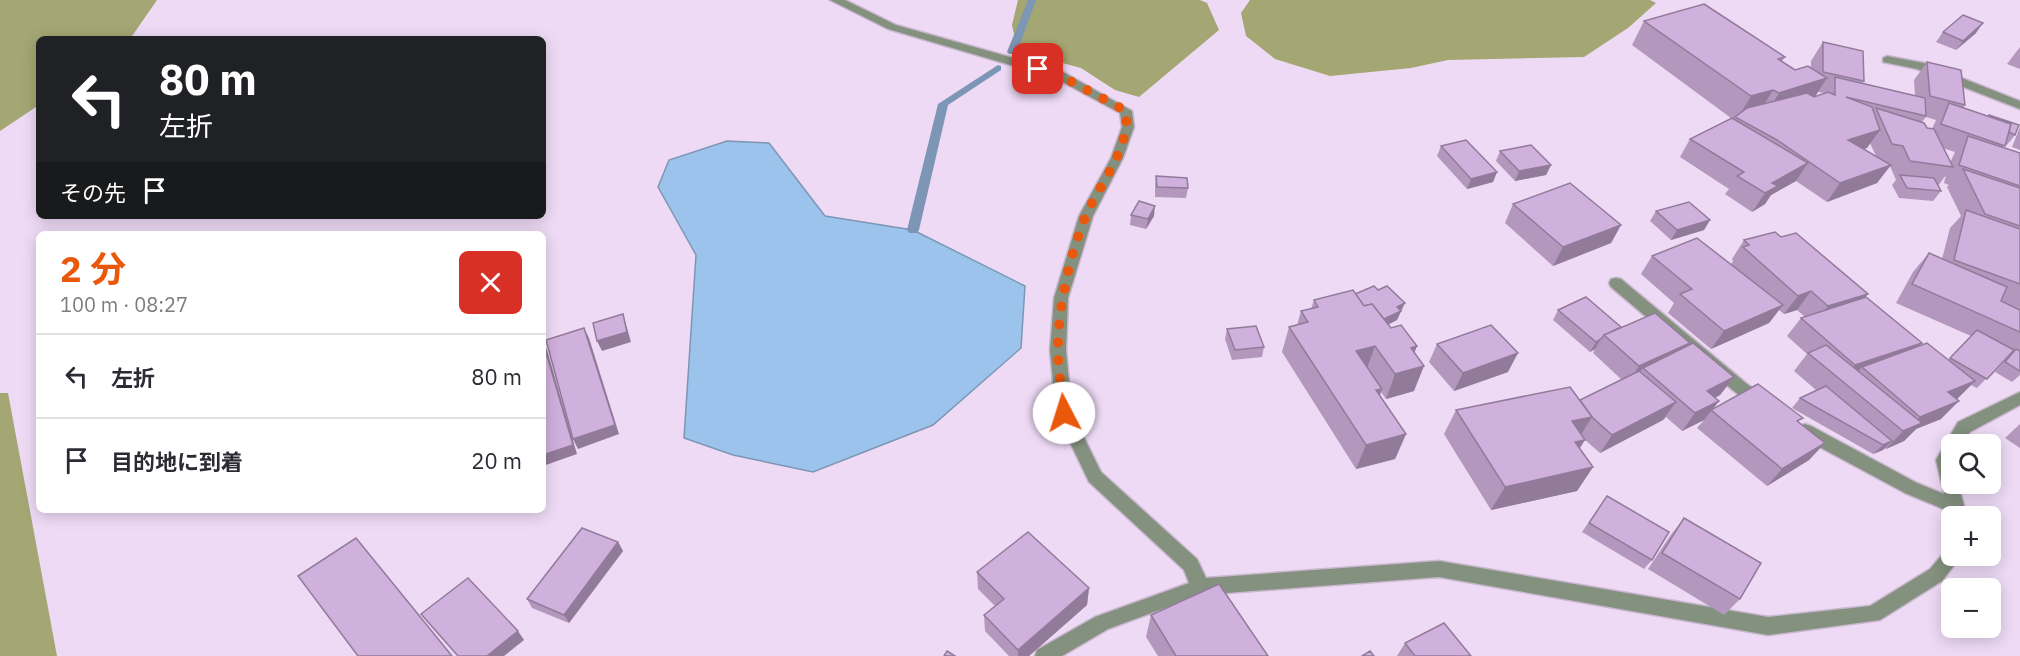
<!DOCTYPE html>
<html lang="ja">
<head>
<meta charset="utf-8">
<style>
  body { margin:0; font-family:"IBM Plex Sans","Noto Sans JP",sans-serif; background:#f7f7f7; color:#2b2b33; height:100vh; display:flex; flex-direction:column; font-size:22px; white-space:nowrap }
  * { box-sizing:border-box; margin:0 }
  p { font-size:20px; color:#7c7c81 }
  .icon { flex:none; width:33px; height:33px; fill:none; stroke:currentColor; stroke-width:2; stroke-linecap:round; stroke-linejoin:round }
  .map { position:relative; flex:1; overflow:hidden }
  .panel { position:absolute; left:36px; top:231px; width:510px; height:282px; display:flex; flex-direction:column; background:#fff; border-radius:9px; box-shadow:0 3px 15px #0003 }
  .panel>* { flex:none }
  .hud { position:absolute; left:36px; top:36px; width:510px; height:183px; border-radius:9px; box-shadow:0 3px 15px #0003; background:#202124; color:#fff; overflow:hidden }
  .buttons { position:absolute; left:1941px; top:434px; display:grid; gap:12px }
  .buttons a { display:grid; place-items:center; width:60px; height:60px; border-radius:9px; background:#fff; box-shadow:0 3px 15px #0003; font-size:30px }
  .pin { position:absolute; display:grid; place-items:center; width:51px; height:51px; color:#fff; margin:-26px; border-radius:12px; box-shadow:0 3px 9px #0006 }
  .me { position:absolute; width:66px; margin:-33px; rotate:355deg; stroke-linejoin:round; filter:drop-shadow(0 0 4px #0008) }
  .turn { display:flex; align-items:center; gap:21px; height:126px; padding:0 24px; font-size:27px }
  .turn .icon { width:78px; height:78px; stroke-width:2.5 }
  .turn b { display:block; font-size:42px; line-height:51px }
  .then { display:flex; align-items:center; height:57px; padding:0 24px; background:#0003; gap:12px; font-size:22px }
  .round { display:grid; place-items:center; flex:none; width:63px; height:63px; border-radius:9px; background:#f7f7f7 }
  .head { display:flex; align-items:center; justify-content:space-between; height:102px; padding:0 24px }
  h1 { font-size:36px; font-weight:700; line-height:45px; color:#ea580c }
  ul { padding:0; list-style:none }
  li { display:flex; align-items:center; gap:18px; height:84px; padding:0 24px; border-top:2px solid #e1e1e2 }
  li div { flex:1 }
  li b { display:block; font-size:22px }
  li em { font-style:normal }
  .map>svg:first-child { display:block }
  .forest { fill:#a4a673 }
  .water { fill:#9cc3eb; stroke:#7d96b5; stroke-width:1.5 }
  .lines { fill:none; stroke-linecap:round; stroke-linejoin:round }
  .stream { fill:#7d96b5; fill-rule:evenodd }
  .minor-casing { stroke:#c9b7cf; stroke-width:3 }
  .minor { fill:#84917e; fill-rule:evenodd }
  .wall { fill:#b397bd; fill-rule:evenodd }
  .shaded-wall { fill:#927b9a }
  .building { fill:#d0b0dc; stroke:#927b9a; stroke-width:1.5 }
  .route { stroke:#ea580c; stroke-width:10; stroke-dasharray:0 18 }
</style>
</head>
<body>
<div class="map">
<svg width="2020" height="656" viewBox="0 0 2020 656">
  <rect width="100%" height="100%" fill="#eedaf5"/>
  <!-- forest -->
  <g class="forest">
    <path d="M0 0H157L130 39H39V105L0 131Z"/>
    <path d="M1018 0H1200L1207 3 1219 30 1139 97 1115 90 1081 68 1040 57 1016 43 1012 25Z"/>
    <path d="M1250 0H1650L1656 3 1628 28 1584 57 1448 60 1411 68 1330 76 1275 59 1246 36 1241 13Z"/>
    <path d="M0 393H8L57 656H0Z"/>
  </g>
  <!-- water -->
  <path class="water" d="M727 141 769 143 825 216 913 230 1025 286 1021 348 933 425 813 472 733 455 684 438 696 255 658 187 669 160Z"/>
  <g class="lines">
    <!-- stream -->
    <g class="stream">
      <path d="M1028 0H1036L1017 52 1015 54H1009L1007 52Z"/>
      <path d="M998 65 1001 66V70L948 105 919 230 917 233H909L907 230 938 104Z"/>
    </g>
    <defs>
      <g id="minor">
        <path d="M830 0H845L896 25 1063 72 1132 111 1134 127 1123 158 1093 216 1068 298 1066 350 1072 413 1101 472 1197 559 1206 578 1439 561 1768 617 1870 606 1930 569 1947 549 1952 548V555H1962L1942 581 1880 620 1768 635 1439 577 1200 595 1108 629 1062 656H1035L1037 650 1095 617 1189 583 1184 570 1089 482 1056 413 1050 350 1054 298 1079 216 1111 158 1122 127 1120 113 1055 78 888 29Z"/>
        <path d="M1887 56 1924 63 2020 101V109L1917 69 1883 62V58Z"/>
        <path d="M1616 278 1621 279 1747 384 1768 398 1770 402 1768 406C1756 410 1745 399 1735 392L1611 287 1609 283 1611 279Z"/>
        <path d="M2020 392V405L1970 432 1963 444H1952V483H1958L1966 513 1964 516H1952V518L1948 511 1905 493 1799 436 1797 431 1799 426 1805 424 1811 426 1917 483 1944 494 1936 460 1958 422Z"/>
      </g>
    </defs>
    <!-- minor casing -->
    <use href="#minor" class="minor-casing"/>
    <!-- minor -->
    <use href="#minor" class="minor"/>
  </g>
  <!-- wall -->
  <g class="wall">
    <path d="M1644 21 1785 57 1782 61 1795 70 1811 68V61L1823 42 1864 81 1863 83 1915 95 1914 80 1927 62 1965 105 1963 108 2015 135 2007 145 2005 144 2003 147 2020 153V375L2012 382 1995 372 2011 354H2010L1977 388 1971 385 1957 399 1941 419 1916 429 1904 441 1886 449 1885 448 1883 450 1873 454 1792 408 1800 398 1816 390 1794 371 1807 354 1787 336 1801 318 1805 317 1797 310 1784 314 1779 310 1769 323 1711 349 1668 313 1674 303 1641 274 1652 256 1731 264 1733 261 1732 259 1744 240 1781 237 1865 297 1919 346 1948 360 1971 336 1896 303 1913 272 1929 253 1942 259 1950 228 1961 216 1947 187 1949 185 1944 183 1946 175 1938 186 1941 191 1933 201 1899 198 1892 185 1896 180 1890 166 1877 183 1827 202 1796 181 1771 195 1765 204 1752 212 1725 194 1729 189 1680 157 1690 139 1731 118 1632 45ZM1818 92 1824 93 1815 97ZM1926 117 1936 120 1932 129 1927 128 1922 122ZM1870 143 1876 156 1864 149 1867 148ZM1943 148 1955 152 1950 163Z"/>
    <path d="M1943 32 1976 33 1956 50 1936 42Z"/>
    <path d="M2020 47V69L2007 64Z"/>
    <path d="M2020 127V150L2012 147Z"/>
    <path d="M1441 146 1497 172 1493 182 1467 189 1437 156Z"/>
    <path d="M1500 151 1551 165 1546 175 1515 181 1496 161Z"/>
    <path d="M1156 176 1188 188 1186 198 1155 197V186Z"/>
    <path d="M1513 204 1621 225 1611 243 1553 266 1505 223Z"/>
    <path d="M1656 211 1710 220 1704 230 1671 240 1650 221Z"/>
    <path d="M1131 215 1154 216 1146 229 1130 225Z"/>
    <path d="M1355 294 1401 313H1400L1397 320 1388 325 1391 328 1417 346 1414 353V391L1386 399 1381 392 1380 396 1406 434 1395 459 1356 469 1282 352 1289 327 1297 325 1301 311 1311 309 1314 300Z"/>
    <path d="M1558 310 1689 345 1734 377 1720 395 1715 398 1719 401 1713 409 1799 422 1825 443 1809 460 1767 486 1697 428 1704 420 1682 431 1666 417 1663 420 1600 453 1584 439 1579 448 1593 467 1577 491 1491 510 1444 434 1456 410 1580 400 1622 380 1593 353 1595 349 1590 352 1553 320Z"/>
    <path d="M1227 329 1264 347 1262 357 1232 360 1225 339Z"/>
    <path d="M1437 344 1508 372 1454 391 1429 362Z"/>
    <path d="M2020 424V448L2005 438Z"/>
    <path d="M1607 496 1652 560 1644 569 1582 532Z"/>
    <path d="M1684 518 1740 599 1724 615 1648 569 1670 536Z"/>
    <path d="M618 542 623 551 569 623 532 608 527 599Z"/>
    <path d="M977 572 1089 588 1087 605 1029 656H1009L985 631 984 615 995 606 978 589Z"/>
    <path d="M1151 615 1268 656H1158L1146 637Z"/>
    <path d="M1405 643 1471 656H1397Z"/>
  </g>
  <!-- shaded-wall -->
  <g class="shaded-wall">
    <path d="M1983 23 1976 33 1956 50 1963 41Z"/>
    <path d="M1827 78 1811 103 1763 118 1779 93Z"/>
    <path d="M1773 90 1758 115 1738 118 1751 96Z"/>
    <path d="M1880 130 1867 148 1835 159 1848 140Z"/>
    <path d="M1808 163 1796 181 1771 195 1765 204 1752 212 1772 183Z"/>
    <path d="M1551 165 1546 175 1515 181 1519 171Z"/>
    <path d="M1891 165 1877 183 1827 202 1840 183Z"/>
    <path d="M1497 172 1493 182 1467 189 1471 179Z"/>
    <path d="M1155 206 1154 216 1146 229 1148 219Z"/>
    <path d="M1710 220 1704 230 1671 240 1677 230Z"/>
    <path d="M1621 225 1611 243 1553 266 1563 247Z"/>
    <path d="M1811 291 1797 310 1784 314 1798 296Z"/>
    <path d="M1868 294 1853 312 1814 324 1828 306Z"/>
    <path d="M1405 303 1397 320 1374 331 1378 321 1397 307Z"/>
    <path d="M1783 305 1769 323 1711 349 1724 331Z"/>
    <path d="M623 314 631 342 602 351 597 341Z"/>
    <path d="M584 328 589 338 619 434 578 449 573 439Z"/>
    <path d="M1601 339 1595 349 1590 352 1596 342Z"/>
    <path d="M543 341 547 350 577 454 543 466Z"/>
    <path d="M1690 343 1678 361 1643 368 1634 381 1627 384 1639 366Z"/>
    <path d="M1922 343 1905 361 1862 367 1852 379 1842 380 1855 365Z"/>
    <path d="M1375 346 1366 371 1356 351Z"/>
    <path d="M1417 346 1407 371 1424 366 1414 391 1386 399 1395 374 1411 348Z"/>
    <path d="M1518 353 1508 372 1454 391 1463 373Z"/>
    <path d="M1734 377 1720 395 1693 409 1707 391Z"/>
    <path d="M1975 381 1957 399 1948 392Z"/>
    <path d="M1382 389 1373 413 1376 390Z"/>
    <path d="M1719 401 1704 420 1682 431 1695 413Z"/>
    <path d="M1959 401 1941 419 1916 429 1904 441 1886 449 1903 431 1907 429 1920 417Z"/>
    <path d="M1676 402 1663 420 1600 453 1612 435Z"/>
    <path d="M1592 417 1577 441 1572 421Z"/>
    <path d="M1406 434 1395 459 1356 469 1366 445Z"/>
    <path d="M1585 440 1570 464 1575 442Z"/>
    <path d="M1892 441 1883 450 1873 454 1883 445Z"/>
    <path d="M1825 443 1809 460 1767 486 1782 469Z"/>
    <path d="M1593 467 1577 491 1491 510 1505 487Z"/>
    <path d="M618 542 623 551 569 623 564 615Z"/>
    <path d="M1089 588 1087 605 1029 656H1018V650Z"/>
    <path d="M518 631 524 640 504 656H487Z"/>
  </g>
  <!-- building -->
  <g class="building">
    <path d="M1704 4 1785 57 1778 59 1795 70 1808 66 1827 78 1779 93 1773 90 1751 96 1644 21Z"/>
    <path d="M1963 15 1983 23 1963 41 1943 32Z"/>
    <path d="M1823 42 1863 51 1864 81 1823 72Z"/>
    <path d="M1927 62 1961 70 1965 105 1930 96Z"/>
    <path d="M1835 77 1925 98 1926 116 1846 97 1872 107 1880 130 1848 140 1891 165 1840 183 1777 140 1735 117 1747 108 1807 93 1814 97 1828 92 1835 95Z"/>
    <path d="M1949 103 2011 124 2005 146 1941 124Z"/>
    <path d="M1876 108 1924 123 1927 128 1934 129 1953 167 1910 161 1903 146 1892 144Z"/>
    <path d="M1989 115 2019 125 2015 135 2009 132 2011 124 1989 116Z"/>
    <path d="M1732 118 1808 163 1772 183 1778 186 1765 193 1737 176 1744 172 1690 139Z"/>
    <path d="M1968 136 2020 153V186L1959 165Z"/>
    <path d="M1466 140 1497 172 1471 179 1441 146Z"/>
    <path d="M1531 145 1551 165 1519 171 1500 151Z"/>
    <path d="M1963 169 2020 188V226L1985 214Z"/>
    <path d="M1900 175 1934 178 1941 191 1907 188Z"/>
    <path d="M1156 176 1187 178 1188 188 1157 187Z"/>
    <path d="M1570 183 1621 225 1563 247 1513 204Z"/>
    <path d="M1139 201 1155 206 1148 219 1131 215Z"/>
    <path d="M1689 202 1710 220 1677 230 1656 211Z"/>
    <path d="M1966 210 2020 229V284L1954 260Z"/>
    <path d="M1775 232 1781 237 1796 233 1868 294 1828 306 1811 291 1798 296 1743 247 1749 245 1744 240Z"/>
    <path d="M1697 238 1783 305 1724 331 1680 294 1692 289 1652 256Z"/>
    <path d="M1929 253 2007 287 2001 301 2020 310V332L1912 284Z"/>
    <path d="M1374 286 1378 290 1387 286 1405 303 1397 307 1401 311 1384 319 1372 304 1364 306 1355 294Z"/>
    <path d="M1353 290 1364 306 1372 304 1391 328 1401 325 1417 346 1411 348 1424 366 1395 374 1375 346 1356 351 1382 389 1376 390 1406 434 1366 445 1289 327 1308 322 1301 311 1318 307 1314 300Z"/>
    <path d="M1586 297 1621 327 1604 335 1601 339 1596 342 1558 310Z"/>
    <path d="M1866 297 1922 343 1855 365 1801 318Z"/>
    <path d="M1655 313 1690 343 1639 366 1604 335Z"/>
    <path d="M623 314 627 332 597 341 593 323Z"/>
    <path d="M1491 325 1518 353 1463 373 1437 344Z"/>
    <path d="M1256 326 1264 347 1235 350 1227 329Z"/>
    <path d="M584 328 615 425 573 439 546 340Z"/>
    <path d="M1977 330 2014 350 1987 379 1950 358Z"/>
    <path d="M543 342 573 445 543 455Z"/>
    <path d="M1693 343 1734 377 1707 391 1719 401 1695 413 1643 368Z"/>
    <path d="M1927 343 1975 381 1948 392 1959 401 1920 417 1862 367Z"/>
    <path d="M1826 345 1922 423 1903 431 1808 353Z"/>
    <path d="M2016 349 2020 351V371L2005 362Z"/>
    <path d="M1639 371 1676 402 1612 435 1592 417 1580 400Z"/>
    <path d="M1758 384 1803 418 1797 421 1825 443 1782 469 1711 410Z"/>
    <path d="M1826 386 1892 441 1883 445 1800 398Z"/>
    <path d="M1570 387 1592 417 1572 421 1585 440 1575 442 1593 467 1505 487 1456 410Z"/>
    <path d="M1607 496 1669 532 1652 560 1589 523Z"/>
    <path d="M1684 518 1761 563 1740 599 1662 553Z"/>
    <path d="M582 528 618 542 564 615 527 599Z"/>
    <path d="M1028 532 1089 588 1018 650 984 615 1004 599 977 572Z"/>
    <path d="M356 538 452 656H358L298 576Z"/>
    <path d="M468 578 518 631 487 656H458L421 614Z"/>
    <path d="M1219 584 1268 656H1176L1151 615Z"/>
    <path d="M1444 623 1471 656H1415L1405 643Z"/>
    <path d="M947 651 955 656H944Z"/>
    <path d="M1370 651 1374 656H1362Z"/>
  </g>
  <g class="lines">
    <!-- route -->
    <path class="route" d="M1038 69 1059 75 1126 111C1130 150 1101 181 1086 215 1070 255 1058 306 1058 349 1058 370 1062 392 1064 413"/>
  </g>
</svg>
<div class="buttons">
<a><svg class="icon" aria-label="search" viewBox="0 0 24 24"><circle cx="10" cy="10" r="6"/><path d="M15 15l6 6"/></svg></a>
<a>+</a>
<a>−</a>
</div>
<div class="pin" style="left:1038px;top:69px;background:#d93025"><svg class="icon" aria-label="arrive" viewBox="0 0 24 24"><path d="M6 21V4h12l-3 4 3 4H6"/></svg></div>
<svg class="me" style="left:1064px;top:413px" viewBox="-20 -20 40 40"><circle r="19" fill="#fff"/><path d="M0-13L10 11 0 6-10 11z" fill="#ea580c"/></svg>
<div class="hud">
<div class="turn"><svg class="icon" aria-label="left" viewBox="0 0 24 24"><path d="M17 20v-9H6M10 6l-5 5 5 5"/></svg><div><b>80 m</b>左折</div></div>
<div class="then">その先<svg class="icon" aria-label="arrive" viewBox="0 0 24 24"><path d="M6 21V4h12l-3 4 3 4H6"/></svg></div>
</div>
<section class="panel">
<div class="head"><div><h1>2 分</h1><p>100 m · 08:27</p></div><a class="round" style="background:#d93025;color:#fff"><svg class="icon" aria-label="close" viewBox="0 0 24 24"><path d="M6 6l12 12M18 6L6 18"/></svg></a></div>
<ul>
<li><svg class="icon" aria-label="left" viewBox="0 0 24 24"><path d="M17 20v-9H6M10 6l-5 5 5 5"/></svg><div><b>左折</b></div><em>80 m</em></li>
<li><svg class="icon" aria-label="arrive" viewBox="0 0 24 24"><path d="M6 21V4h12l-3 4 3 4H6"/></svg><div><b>目的地に到着</b></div><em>20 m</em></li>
</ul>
</section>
</div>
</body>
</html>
